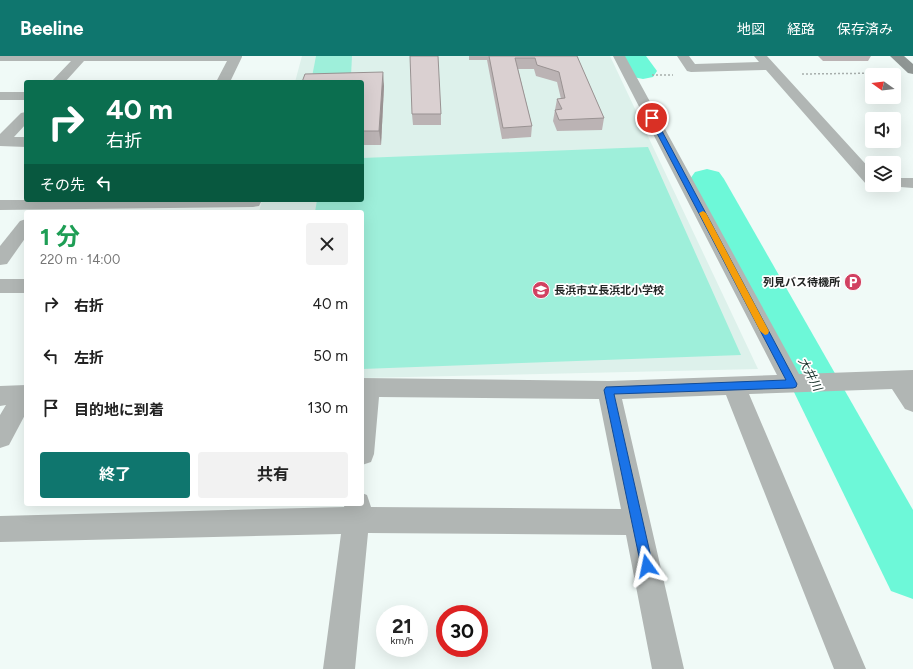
<!DOCTYPE html>
<html lang="ja">
<head>
<meta charset="utf-8">
<style>
  body { margin:0; font-family:Figtree,"Noto Sans JP",sans-serif; background:#f2f2f2; color:#222; height:100vh; display:flex; flex-direction:column; font-size:15px; white-space:nowrap }
  * { box-sizing:border-box; margin:0 }
  p { font-size:13px; color:#767676 }
  .icon { flex:none; width:22px; height:22px; fill:none; stroke:currentColor; stroke-width:2; stroke-linecap:round; stroke-linejoin:round }
  .map { position:relative; flex:1; overflow:hidden }
  .side { position:absolute; left:24px; top:154px; width:340px; height:296px; display:flex; flex-direction:column; background:#fff; border-radius:4px; box-shadow:0 4px 16px #0002 }
  .side>* { flex:none }
  .banner { position:absolute; left:24px; top:24px; width:340px; height:122px; border-radius:4px; box-shadow:0 4px 16px #0002; background:#0b6e4f; color:#fff; overflow:hidden }
  .needle { width:26px; rotate:284deg }
  .fabs { position:absolute; left:865px; top:12px; display:grid; gap:8px }
  .fabs a { display:grid; place-items:center; width:36px; height:36px; border-radius:4px; background:#fff; box-shadow:0 4px 16px #0002; font-size:20px }
  .speed { position:absolute; left:376px; top:549px; display:flex; gap:8px; font-size:20px; font-weight:700; text-align:center }
  .speed>* { display:grid; place-content:center; width:52px; height:52px; border-radius:50%; background:#fff; box-shadow:0 4px 16px #0002; line-height:1 }
  .speed small { font-size:10px; font-weight:400 }
  .speed .limit { border:6px solid #d22; background:#fff; color:#111 }
  .pin { position:absolute; display:grid; place-items:center; width:34px; height:34px; color:#fff; margin:-17px; border:2px solid #fff; border-radius:50%; box-shadow:0 1px 4px #0007 }
  .me { position:absolute; width:44px; margin:-22px; rotate:348deg; stroke-linejoin:round; filter:drop-shadow(0 0 3px #0008) }
  .turn { display:flex; align-items:center; gap:14px; height:84px; padding:0 16px; font-size:18px }
  .turn .icon { width:52px; height:52px; stroke-width:2.5 }
  .turn b { display:block; font-size:28px; line-height:34px }
  .then { display:flex; align-items:center; height:38px; padding:0 16px; background:#0003; gap:8px; font-size:15px }
  .round { display:grid; place-items:center; flex:none; width:42px; height:42px; border-radius:4px; background:#f2f2f2 }
  .overview { display:flex; align-items:center; justify-content:space-between; height:68px; padding:0 16px }
  h1 { font-size:24px; font-weight:700; line-height:30px; color:#1e9e55 }
  .action { display:flex; gap:8px; margin-top:auto; padding:8px 16px }
  .action a { flex:1; height:46px; border-radius:4px; background:#0f766e; color:#fff; font-size:16px; font-weight:700; line-height:46px; text-align:center }
  .action a+a { background:#f2f2f2; color:#222 }
  ul { padding:0; list-style:none }
  li { display:flex; align-items:center; gap:12px; height:52px; padding:0 16px }
  li div { flex:1 }
  li b { display:block; font-size:15px }
  li em { font-style:normal }
  header { display:flex; align-items:center; gap:24px; box-sizing:border-box; height:56px; padding:0 20px; background:#0f766e; color:#fff }
  header strong { font-size:19px }
  nav { display:flex; gap:22px; margin-inline-start:auto; font-size:14px }
  .map>svg:first-child { display:block }
  .built { fill:#ddf1eb }
  .green { fill:#9eefda }
  .lines { fill:none; stroke-linecap:round; stroke-linejoin:round }
  .river { fill:#6df8d8; fill-rule:evenodd }
  .path { stroke:#a7aeac; stroke-width:1.5; stroke-dasharray:2 2; stroke-linecap:butt }
  .street { fill:#b1b6b4; fill-rule:evenodd }
  .secondary { fill:#8f9694; fill-rule:evenodd }
  .wall { fill:#bbb3b4 }
  .shaded-wall { fill:#999292 }
  .building { fill:#dad0d1; stroke:#999292 }
  .route { fill:#1a73e8; stroke:#114b97 }
  .slow { fill:#f59e0b }
  .labels { text-anchor:middle; stroke-width:3.5; stroke-linejoin:round; paint-order:stroke }
  .poi-label { font-size:11px; font-weight:bold; fill:#222524; stroke:#fff; text-anchor:end }
  .water-label { font-size:12px; font-style:italic; fill:#1c342e; stroke:#fff }
</style>
</head>
<body>
<header>
<strong>Beeline</strong>
<nav><a>地図</a><a>経路</a><a>保存済み</a></nav>
</header>
<div class="map">
<svg width="913" height="613" viewBox="0 0 913 613">
  <rect width="100%" height="100%" fill="#f0faf7"/>
  <!-- built -->
  <path class="built" d="M302 0H610L758 313 362 322V156H259L262 144H362V26H295Z"/>
  <!-- green -->
  <g class="green">
    <path d="M316 0H352L351 20 312 21Z"/>
    <path d="M648 91 741 299 362 313V156H315L317 144H362V102Z"/>
  </g>
  <g class="lines">
    <!-- river -->
    <g class="river">
      <path d="M620 0H646L657 15 653 21 643 23 633 21Z"/>
      <path d="M707 113 719 116 724 123 913 454V543L891 535 690 123 695 116Z"/>
    </g>
    <!-- path -->
    <g class="path">
      <path d="M802 18 889 17"/>
      <path d="M652 19H673"/>
    </g>
    <!-- street -->
    <g class="street">
      <path d="M0 0H242V1L230 26H216L227 5H84L65 26H51L71 5H0Z"/>
      <path d="M613 0H625L799 318 913 314V356L905 353 892 333 749 338 866 613H834L726 339 622 343 684 613H652L626 479 368 477 355 613H323L341 478 0 486V460L344 451 345 448H362V437L367 439 371 451 621 453 599 343 379 341 374 398 371 406 362 409V322L609 325 777 319Z"/>
      <path d="M677 0H689L695 8 759 6 754 0H767L872 115V129H876L866 128 766 14 691 16 687 15Z"/>
      <rect x="0" y="36" width="26" height="8"/>
      <path d="M26 56V68L14 81H26V91L0 90V78L21 57Z"/>
      <path d="M894 122H913V132L888 130 887 129H894Z"/>
      <path d="M0 144H260L261 146 259 150 253 151 0 154Z"/>
      <path d="M26 163V181L7 208 0 209V190L20 165Z"/>
      <rect x="0" y="223" width="26" height="14"/>
      <path d="M26 329V357L9 389 0 392V359L6 349 0 350V330Z"/>
    </g>
    <!-- secondary -->
    <path class="secondary" d="M890 0H904L913 8V18L908 17Z"/>
  </g>
  <!-- wall -->
  <g class="wall">
    <path d="M469 0H577L604 62 602 74 557 75 553 65 557 43H561L557 26 536 20 534 13H518L532 70 531 81 502 83 487 4H469Z"/>
    <path d="M818 0H871L868 5H823Z"/>
    <path d="M362 26 384 30 381 89H362Z"/>
    <path d="M412 58H441V69H413Z"/>
  </g>
  <!-- shaded-wall -->
  <path class="shaded-wall" d="M383 16 384 30 381 89 379 75Z"/>
  <!-- building -->
  <g class="building">
    <path d="M410 0H438L441 58H412Z"/>
    <path d="M489 0H577L604 62 559 64 555 54 562 53 557 43 565 42 559 16 537 9 535 2H515L532 70 503 72Z"/>
    <path d="M383 16 379 75H362V26H302L305 18Z"/>
  </g>
  <!-- route -->
  <path class="route" d="M650 60 655 62 797 328 796 331 793 332 614 338 653 510 651 515 647 516 643 515 641 510 604 334 606 331 786 324 649 62Z"/>
  <!-- slow -->
  <path class="slow" d="M703 155 706 157 769 275 768 278 765 279 760 275 699 157Z"/>
  <!-- icons -->
  <defs>
    <symbol id="parking-disc" viewBox="-11 -11 22 22"><circle r="9.5" fill="#d14161" stroke="#fff"/><path d="M-3.5-5.5H1a3.5 3.5 0 0 1 0 7H-1V5.5H-3.5ZM-1-3.4V-.6H.8a1.4 1.4 0 0 0 0-2.8Z" fill="#fff"/></symbol>
    <symbol id="school-disc" viewBox="-11 -11 22 22"><circle r="9.5" fill="#d14161" stroke="#fff"/><path d="M0-5L7-2L0 1L-7-2ZM-4 1L0 2.5L4 1V4Q0 6-4 4Z" fill="#fff"/></symbol>
  </defs>
  <g fill-rule="evenodd">
    <use href="#parking-disc" x="843" y="216" width="20" height="20"/>
    <use href="#school-disc" x="531" y="224" width="20" height="20"/>
  </g>
  <g class="labels">
    <!-- poi labels -->
    <g class="poi-label">
      <text x="840" y="230">列見バス待機所</text>
      <text x="554" y="238" text-anchor="start">長浜市立長浜北小学校</text>
    </g>
    <!-- water labels -->
    <g class="water-label">
      <text transform="translate(810 318) rotate(62)" y="4">大井川</text>
    </g>
  </g>
</svg>
<div class="fabs">
<a><svg class="needle" viewBox="-14 -14 28 28"><path d="M0-13l5 13h-10z" fill="#e53935"/><path d="M0 13l5-13h-10z" fill="#767676"/></svg></a>
<a><svg class="icon" aria-label="sound" viewBox="0 0 24 24"><path d="M4 9h4l5-4v14l-5-4H4zM17 9q2 3 0 6"/></svg></a>
<a><svg class="icon" aria-label="layers" viewBox="0 0 24 24"><path d="M12 4l9 5-9 5-9-5zM3 14l9 5 9-5"/></svg></a>
</div>
<div class="speed"><div>21<small>km/h</small></div><div class="limit">30</div></div>
<div class="pin" style="left:652px;top:62px;background:#d93025"><svg class="icon" aria-label="arrive" viewBox="0 0 24 24"><path d="M6 21V4h12l-3 4 3 4H6"/></svg></div>
<svg class="me" style="left:647px;top:510px" viewBox="-20 -20 40 40"><path d="M0-17L14 15 0 8-14 15z" fill="#1a73e8" stroke="#fff" stroke-width="4"/></svg>
<div class="banner">
<div class="turn"><svg class="icon" aria-label="right" viewBox="0 0 24 24"><path d="M7 20v-9h11M14 6l5 5-5 5"/></svg><div><b>40 m</b>右折</div></div>
<div class="then">その先<svg class="icon" aria-label="left" viewBox="0 0 24 24"><path d="M17 20v-9H6M10 6l-5 5 5 5"/></svg></div>
</div>
<section class="side">
<div class="overview"><div><h1>1 分</h1><p>220 m · 14:00</p></div><a class="round"><svg class="icon" aria-label="close" viewBox="0 0 24 24"><path d="M6 6l12 12M18 6L6 18"/></svg></a></div>
<ul>
<li><svg class="icon" aria-label="right" viewBox="0 0 24 24"><path d="M7 20v-9h11M14 6l5 5-5 5"/></svg><div><b>右折</b></div><em>40 m</em></li>
<li><svg class="icon" aria-label="left" viewBox="0 0 24 24"><path d="M17 20v-9H6M10 6l-5 5 5 5"/></svg><div><b>左折</b></div><em>50 m</em></li>
<li><svg class="icon" aria-label="arrive" viewBox="0 0 24 24"><path d="M6 21V4h12l-3 4 3 4H6"/></svg><div><b>目的地に到着</b></div><em>130 m</em></li>
</ul>
<div class="action"><a>終了</a><a>共有</a></div>
</section>
</div>
</body>
</html>
